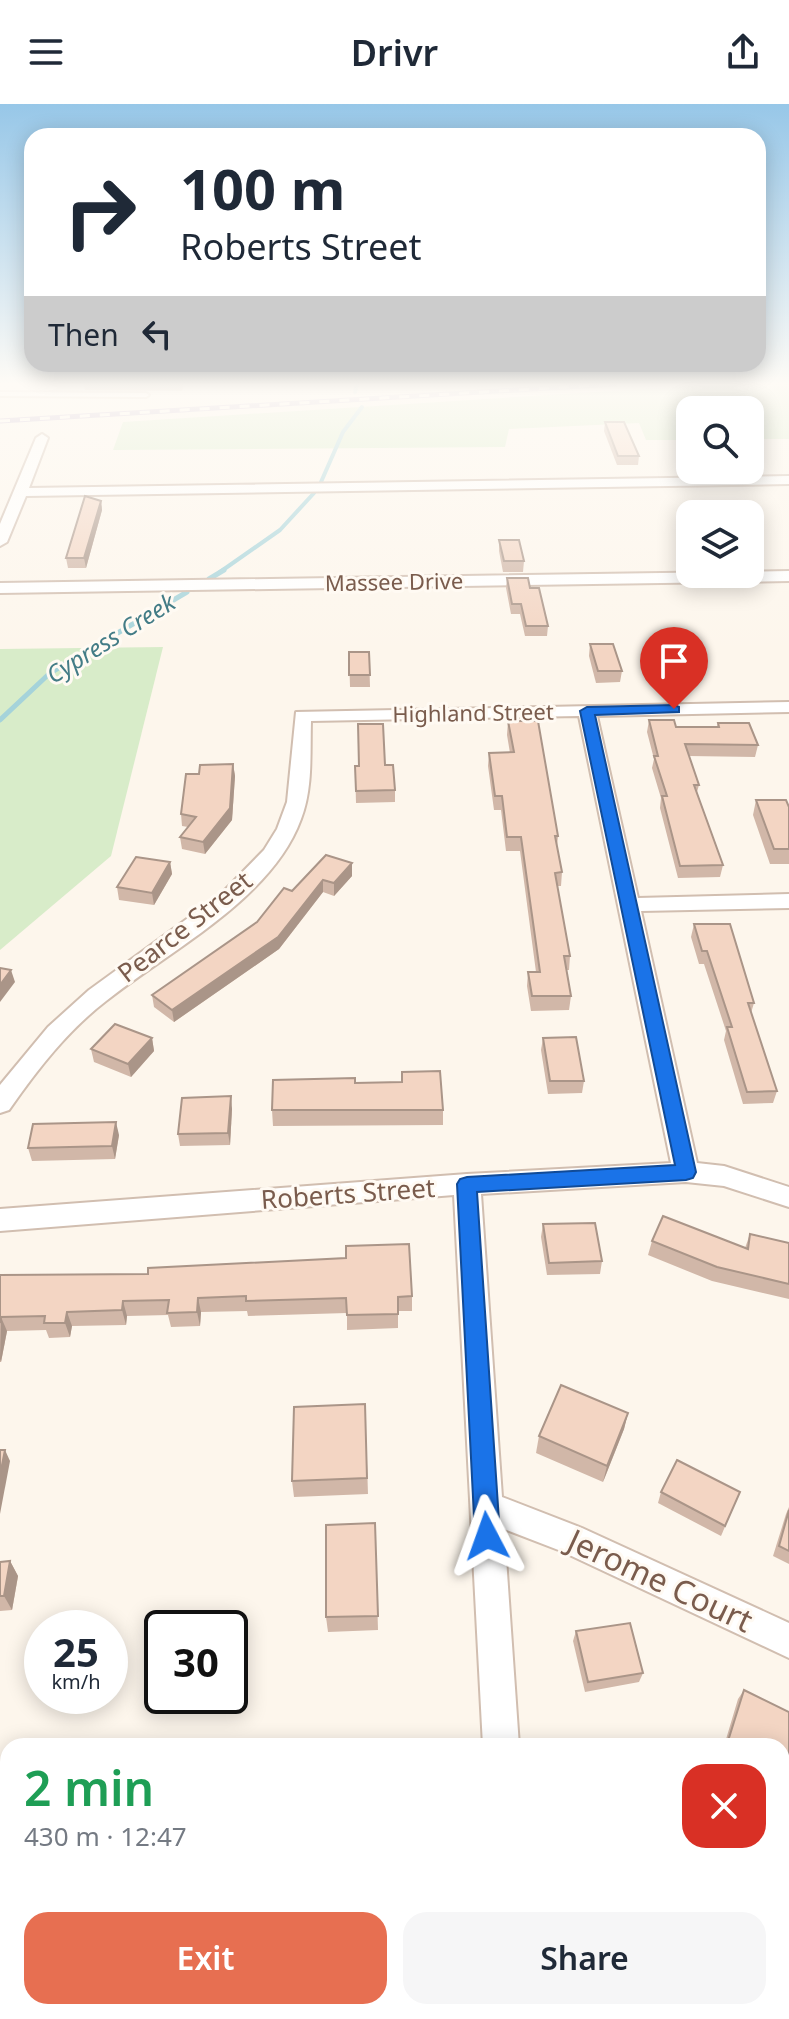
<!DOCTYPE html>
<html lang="en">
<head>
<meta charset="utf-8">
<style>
  body { margin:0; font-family:"Noto Sans",sans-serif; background:#f6f6f7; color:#1f2937; height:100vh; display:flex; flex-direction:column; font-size:30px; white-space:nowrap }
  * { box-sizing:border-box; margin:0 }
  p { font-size:26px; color:#747a83 }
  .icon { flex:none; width:44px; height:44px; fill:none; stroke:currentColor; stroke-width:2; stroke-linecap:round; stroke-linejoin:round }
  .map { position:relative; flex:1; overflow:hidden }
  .drawer { position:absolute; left:0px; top:1634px; width:790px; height:282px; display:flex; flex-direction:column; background:#fff; border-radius:24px 24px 0 0; box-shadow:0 4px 20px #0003 }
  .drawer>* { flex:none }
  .banner { position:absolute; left:24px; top:24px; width:742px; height:244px; border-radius:24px; box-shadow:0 4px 20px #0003; background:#fff; color:#1f2937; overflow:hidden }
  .fabs { position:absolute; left:676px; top:292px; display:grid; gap:16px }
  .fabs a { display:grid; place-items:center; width:88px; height:88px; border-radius:16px; background:#fff; box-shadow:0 4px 20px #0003; font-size:40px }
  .speed { position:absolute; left:24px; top:1506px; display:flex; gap:16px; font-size:40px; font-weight:700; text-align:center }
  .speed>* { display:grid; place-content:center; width:104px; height:104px; border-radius:50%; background:#fff; box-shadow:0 4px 20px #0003; line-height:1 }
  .speed small { font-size:20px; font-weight:400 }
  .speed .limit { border:4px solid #111; border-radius:12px; background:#fff; color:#111 }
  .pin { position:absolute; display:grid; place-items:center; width:68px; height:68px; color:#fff; margin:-82px -34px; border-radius:50% 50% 50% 0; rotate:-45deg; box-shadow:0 0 8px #0007 }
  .pin .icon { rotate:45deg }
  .me { position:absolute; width:88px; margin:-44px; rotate:356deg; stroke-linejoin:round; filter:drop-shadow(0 0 6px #0008) }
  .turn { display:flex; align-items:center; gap:28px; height:168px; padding:0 24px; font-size:36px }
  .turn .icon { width:104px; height:104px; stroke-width:2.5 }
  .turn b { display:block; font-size:56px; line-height:68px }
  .then { display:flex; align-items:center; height:76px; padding:0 24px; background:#0003; gap:16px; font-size:30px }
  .round { display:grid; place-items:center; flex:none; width:84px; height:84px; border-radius:24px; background:#f6f6f7 }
  .summary { display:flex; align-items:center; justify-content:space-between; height:136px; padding:0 24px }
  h1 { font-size:48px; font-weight:600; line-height:60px; color:#1e9e55 }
  .primary-button { display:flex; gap:16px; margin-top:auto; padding:16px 24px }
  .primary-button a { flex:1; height:92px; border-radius:24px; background:#e76f51; color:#fff; font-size:32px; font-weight:600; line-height:92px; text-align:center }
  .primary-button a+a { background:#f6f6f7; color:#1f2937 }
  header { display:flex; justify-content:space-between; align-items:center; height:104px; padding:0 24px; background:#fff; font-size:36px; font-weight:600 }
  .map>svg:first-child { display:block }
  .green { fill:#d8ecc9 }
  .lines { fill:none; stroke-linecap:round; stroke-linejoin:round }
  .stream-far1 { stroke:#a5d3da; stroke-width:4 }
  .stream { stroke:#a5d3da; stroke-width:5 }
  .lane-casing { stroke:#d1beb0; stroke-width:4 }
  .street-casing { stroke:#d1beb0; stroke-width:4 }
  .lane { fill:#fff; fill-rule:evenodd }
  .street { fill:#fff; fill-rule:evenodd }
  .rail-casing { stroke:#b9a8c9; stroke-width:5 }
  .rail { stroke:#fffaf3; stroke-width:3; stroke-dasharray:10; stroke-linecap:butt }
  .wall { fill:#d1b7a8 }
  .shaded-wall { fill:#aa9588 }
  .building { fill:#f3d5c3; stroke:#aa9588; stroke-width:2 }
  .route { fill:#1a73e8; stroke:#114b97; stroke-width:2 }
  .labels { text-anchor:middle; stroke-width:6; stroke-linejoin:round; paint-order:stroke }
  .far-street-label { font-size:22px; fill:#7a5c4d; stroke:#fffaf3 }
  .far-water-label { font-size:24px; font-style:italic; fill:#437c86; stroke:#fffaf3 }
  .street-label { font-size:26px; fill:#7a5c4d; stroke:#fffaf3 }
  .near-street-label { font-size:32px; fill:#7a5c4d; stroke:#fffaf3 }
</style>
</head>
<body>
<header><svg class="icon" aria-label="menu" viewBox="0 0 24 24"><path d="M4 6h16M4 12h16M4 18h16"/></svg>Drivr<svg class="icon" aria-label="share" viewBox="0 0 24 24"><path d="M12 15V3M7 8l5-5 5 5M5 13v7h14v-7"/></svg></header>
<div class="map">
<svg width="789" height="1915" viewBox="0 0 789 1915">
  <rect width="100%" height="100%" fill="#fdf6ec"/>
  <!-- green -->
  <g class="green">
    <path d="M721 280H789V335H750V306H690V336H646L639 319 509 325 505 343 113 346 123 318Z"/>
    <path d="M163 543 111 752 0 846V545Z"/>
  </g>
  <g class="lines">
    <!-- stream-far1 -->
    <g class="stream-far1">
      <path d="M355 288 357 280"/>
      <path d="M321 378 343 328 362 303"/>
      <path d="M220 468 280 426 314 389"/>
    </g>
    <!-- stream -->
    <g class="stream">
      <path d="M209 475 224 466"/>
      <path d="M0 616 50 569 187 488"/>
    </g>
    <defs>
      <path id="lane" d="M0 288 146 289 149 291 146 293 0 292Z"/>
      <g id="street">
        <path d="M42 330 48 334 29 384 789 372V380L26 392 7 438 0 442V420L36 334Z"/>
        <path d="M789 467V477L0 489V479Z"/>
        <path d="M789 598V608L597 612 638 794 789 790V804L641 807 697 1059 724 1062 789 1083V1103L724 1082 686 1078 481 1090 502 1393 582 1424 789 1519V1554L561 1447 504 1425 519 1642H483L454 1091 0 1127V1105L467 1070 671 1059 579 612 311 617C310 649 313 684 301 715 272 795 170 846 106 897 67 927 37 966 9 1006L0 1009V981L48 923 89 886 221 790 264 746 277 725 287 698 296 608Z"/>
        <path d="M498 1908H538L539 1915H497Z"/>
      </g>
    </defs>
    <!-- lane casing -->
    <use href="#lane" class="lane-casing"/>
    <!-- street casing -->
    <use href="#street" class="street-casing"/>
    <!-- lane -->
    <use href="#lane" class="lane"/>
    <!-- street -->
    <use href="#street" class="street"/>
    <defs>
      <path id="rail" d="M0 317 615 280"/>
    </defs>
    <!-- rail casing -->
    <use href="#rail" class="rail-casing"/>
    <!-- rail -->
    <use href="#rail" class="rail"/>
  </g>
  <!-- wall -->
  <g class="wall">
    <path d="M84 280H184L182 287 85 286Z"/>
    <path d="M605 318 639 352 638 361H617L604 327Z"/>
    <path d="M101 397 102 406 86 464H68L66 454Z"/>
    <path d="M499 436 524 457 523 468H503L499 447Z"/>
    <path d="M507 474 530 484 548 522 547 532H525L520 510H511L506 484Z"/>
    <path d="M590 540 622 567 620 578 596 579 589 552Z"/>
    <path d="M349 548H369L370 583H350Z"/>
    <path d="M649 616 676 623H717L718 619 758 641 755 653 689 652 699 681 697 688 723 761 720 773 678 774 660 704 661 694 652 664 654 655 647 628Z"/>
    <path d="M508 617 558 732 557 742 562 768 561 782H557L570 852 569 866H566L571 892 569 906 531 907 527 882 528 868H536L520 747H506L501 706H494L488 662 489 649H510L507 631Z"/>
    <path d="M233 660 235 672 232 716 205 750 182 745 180 733 188 723 182 722 181 710 199 670Z"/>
    <path d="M385 661 395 686V698L356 699 355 662Z"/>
    <path d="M756 696 789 703V760H770L753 711Z"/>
    <path d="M326 751 352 772 334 792 323 788 279 845 174 918 154 903 152 891 257 818 292 787Z"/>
    <path d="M170 758 172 770 154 801 119 796 117 783Z"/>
    <path d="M694 820 754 899 751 909 777 987 773 999 743 1000 724 936 726 927 704 860H699L691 833Z"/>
    <path d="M152 934 154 947 131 973 94 958 91 945Z"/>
    <path d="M543 934 584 977 582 989 548 990 541 946Z"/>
    <path d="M355 979 443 1006V1021L273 1022 272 1006Z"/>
    <path d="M232 1005 230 1041 180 1042 178 1030Z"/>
    <path d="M119 1031 115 1055 32 1057 28 1044Z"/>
    <path d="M543 1120 602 1157 600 1170 547 1171 541 1133Z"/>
    <path d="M750 1130 789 1139V1195L712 1177 648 1151 652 1137 745 1144Z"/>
    <path d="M0 1171 412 1192V1207H398V1224L347 1226V1209L248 1212 247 1207 201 1208 200 1222 171 1223 168 1211 127 1212 126 1221 72 1222 70 1233 49 1234 46 1226 7 1227 1 1258H0Z"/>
    <path d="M365 1300 368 1390 294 1393 292 1377Z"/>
    <path d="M628 1309 624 1325 603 1378 536 1349 539 1332Z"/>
    <path d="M661 1388H740L721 1432 658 1399Z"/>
    <path d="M789 1403V1460L773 1452 786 1410Z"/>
    <path d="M375 1419 378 1526 328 1528 326 1513Z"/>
    <path d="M10 1457 18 1472 12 1506 0 1507V1458Z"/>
    <path d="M576 1527 643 1569 639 1578 585 1588 573 1537Z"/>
    <path d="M744 1586 789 1608V1670L784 1677 782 1676V1642H724L738 1595Z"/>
    <path d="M307 1908H372V1909L308 1912Z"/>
  </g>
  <!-- shaded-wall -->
  <g class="shaded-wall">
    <path d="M101 397 102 406 86 464 84 454Z"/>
    <path d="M233 660 235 672 232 716 205 750 203 738Z"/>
    <path d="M170 758 172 770 154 801 152 789Z"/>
    <path d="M352 759V772L334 792V779Z"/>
    <path d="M323 776V788L279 845 174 918 172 906Z"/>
    <path d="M11 866 15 878 0 898V881Z"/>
    <path d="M152 934 154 947 131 973 128 960Z"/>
    <path d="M231 992 232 1005 230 1041 228 1029Z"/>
    <path d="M116 1018 119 1031 115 1055 112 1042Z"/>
    <path d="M198 1194 201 1208 200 1222 197 1208Z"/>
    <path d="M123 1197 127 1212 126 1221 122 1206Z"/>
    <path d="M67 1208 72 1222 70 1233 65 1219Z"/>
    <path d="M1 1213 7 1227 1 1258 0 1255Z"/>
    <path d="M628 1309 624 1325 603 1378 607 1362Z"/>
    <path d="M5 1346 10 1357 0 1410V1371Z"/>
    <path d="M10 1457 18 1472 12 1506 4 1492Z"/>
  </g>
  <!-- building -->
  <g class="building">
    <path d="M605 318H624L639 352H618Z"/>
    <path d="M85 392 101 397 84 454H66Z"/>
    <path d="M499 436H519L524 457H504Z"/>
    <path d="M507 474H528L530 484H539L548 522H526L521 500H512Z"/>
    <path d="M590 540H613L622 567H598Z"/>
    <path d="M349 548H369L370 571H349Z"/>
    <path d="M649 616H674L676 623H719L718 619H749L758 641 685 640 699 681H694L723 761 680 762 662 692H667L654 652H658Z"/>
    <path d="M508 617H538L558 732H555L562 768 555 769 570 852H564L571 892H532L528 868H540L521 733H507L502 692H495L489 649 514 648Z"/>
    <path d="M358 620H383L385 661H393L395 686 356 687 355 662H359Z"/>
    <path d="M233 660 230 704 203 738 180 733 196 713 181 710 186 670H199L200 661Z"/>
    <path d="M756 696H786L789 703V745H774Z"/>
    <path d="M326 751 352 759 334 779 323 776 278 833 172 906 152 891 257 818 284 784 292 787Z"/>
    <path d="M136 753 170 758 152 789 117 783Z"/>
    <path d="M694 820H730L754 899H748L777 987 747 988 727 923H732L707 847H702Z"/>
    <path d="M0 864 11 866 0 881Z"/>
    <path d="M115 920 152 934 128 960 91 945Z"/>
    <path d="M576 933 584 977H550L543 934Z"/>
    <path d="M440 967 443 1006H272L273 976 355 974V979L402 978V968Z"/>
    <path d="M231 992 228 1029 178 1030 182 994Z"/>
    <path d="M116 1018 112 1042 28 1044 33 1020Z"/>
    <path d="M663 1112 748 1145 750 1130 789 1139V1180L717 1163 652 1137Z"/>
    <path d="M595 1119 602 1157 549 1159 543 1120Z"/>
    <path d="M409 1140 412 1192 398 1193V1210L347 1211 346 1194 246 1197V1192L198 1194 197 1208 167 1209 169 1196 123 1197 122 1206 67 1208 65 1219H44L45 1212 1 1213 0 1219V1171L148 1170V1164L346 1154V1142Z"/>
    <path d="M561 1281 628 1309 607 1362 539 1332Z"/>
    <path d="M365 1300 367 1374 292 1377 294 1303Z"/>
    <path d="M0 1346H5L0 1371Z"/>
    <path d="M677 1356 740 1388 725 1422 661 1388Z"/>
    <path d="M789 1406V1447L779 1442Z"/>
    <path d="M375 1419 378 1512 326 1513V1421Z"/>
    <path d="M10 1457 4 1492H0V1458Z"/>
    <path d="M630 1519 643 1569 588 1578 576 1527Z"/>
    <path d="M744 1586 789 1608V1668L782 1664V1642H738L728 1637Z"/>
    <path d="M368 1636V1642H290V1639Z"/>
  </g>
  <!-- sky -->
  <linearGradient id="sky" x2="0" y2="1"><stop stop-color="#97c7e8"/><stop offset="0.51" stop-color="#fefbf6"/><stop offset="1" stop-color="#fefbf6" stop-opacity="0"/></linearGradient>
  <rect width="789" height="548" fill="url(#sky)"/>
  <!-- route -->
  <path class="route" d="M674 601 679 603V608L595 611 696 1068 693 1074 686 1076 477 1088 500 1432 496 1441 487 1444 479 1441 475 1432 457 1080 460 1075 467 1073 675 1061 580 607 587 603Z"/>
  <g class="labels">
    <!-- far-street labels -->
    <g class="far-street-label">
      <text transform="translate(394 478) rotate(-1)" y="8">Massee Drive</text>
      <text transform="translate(473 609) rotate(-1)" y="8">Highland Street</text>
    </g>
    <!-- far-water labels -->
    <g class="far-water-label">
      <text transform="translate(111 535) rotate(-32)" y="8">Cypress Creek</text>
    </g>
    <!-- street labels -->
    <g class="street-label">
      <text transform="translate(185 823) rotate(-38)" y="9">Pearce Street</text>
      <text transform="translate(348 1090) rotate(-4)" y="9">Roberts Street</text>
    </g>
    <!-- near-street labels -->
    <g class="near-street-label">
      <text transform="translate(660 1477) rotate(25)" y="11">Jerome Court</text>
    </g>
  </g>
</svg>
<div class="fabs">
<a><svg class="icon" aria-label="search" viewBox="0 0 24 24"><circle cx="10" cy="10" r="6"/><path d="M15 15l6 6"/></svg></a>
<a><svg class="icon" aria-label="layers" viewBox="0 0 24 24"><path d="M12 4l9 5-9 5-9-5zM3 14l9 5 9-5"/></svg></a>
</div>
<div class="speed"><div>25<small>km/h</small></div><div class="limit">30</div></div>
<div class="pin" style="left:674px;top:605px;background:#d93025"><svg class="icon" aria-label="arrive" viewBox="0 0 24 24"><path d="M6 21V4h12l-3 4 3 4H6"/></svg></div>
<svg class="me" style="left:487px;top:1432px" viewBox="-20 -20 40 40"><path d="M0-17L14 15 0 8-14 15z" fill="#1a73e8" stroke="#fff" stroke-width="4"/></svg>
<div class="banner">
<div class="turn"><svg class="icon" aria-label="right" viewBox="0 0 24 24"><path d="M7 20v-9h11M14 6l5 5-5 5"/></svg><div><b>100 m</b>Roberts Street</div></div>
<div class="then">Then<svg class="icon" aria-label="left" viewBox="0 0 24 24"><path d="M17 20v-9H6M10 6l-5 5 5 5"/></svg></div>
</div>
<section class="drawer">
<div class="summary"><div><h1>2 min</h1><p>430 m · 12:47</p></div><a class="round" style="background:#d93025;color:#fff"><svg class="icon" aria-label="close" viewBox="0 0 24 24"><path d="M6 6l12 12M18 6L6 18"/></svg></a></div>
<div class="primary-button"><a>Exit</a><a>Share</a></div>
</section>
</div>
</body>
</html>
